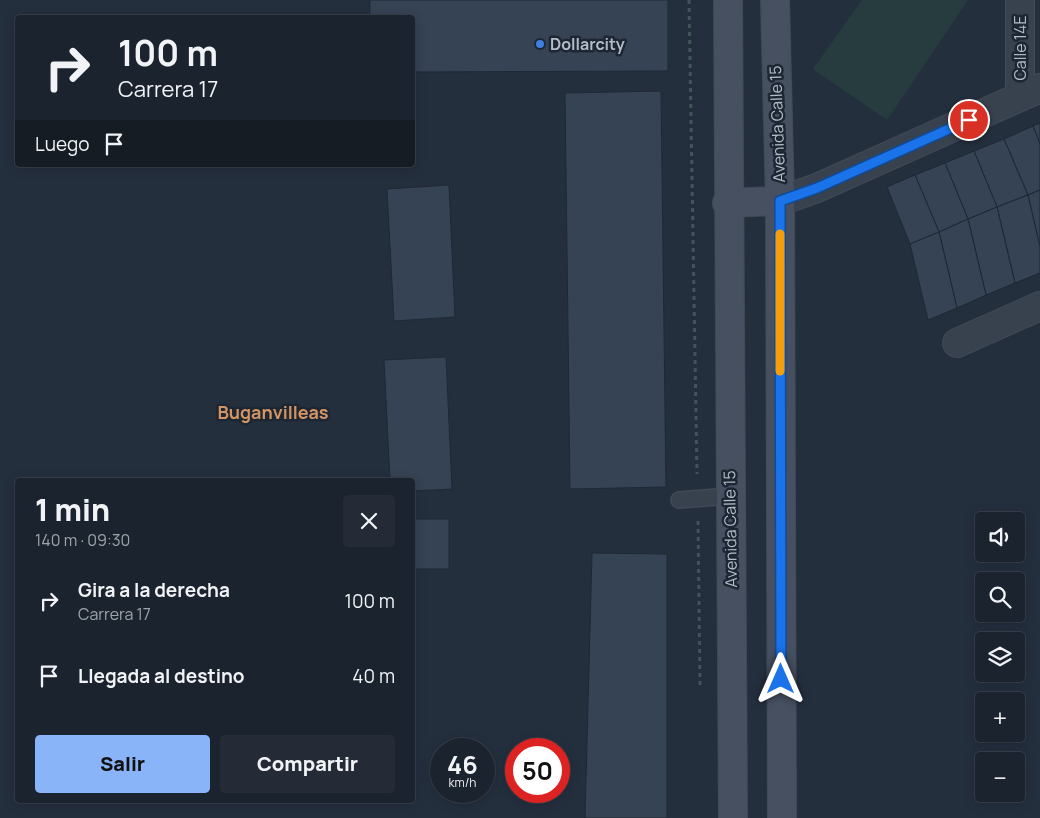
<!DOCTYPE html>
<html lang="es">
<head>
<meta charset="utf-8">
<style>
  body { margin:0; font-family:Manrope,sans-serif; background:#242b36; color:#f1f3f6; height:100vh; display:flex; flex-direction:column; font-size:19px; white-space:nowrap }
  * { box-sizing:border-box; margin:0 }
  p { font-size:16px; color:#a0a4aa }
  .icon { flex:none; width:28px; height:28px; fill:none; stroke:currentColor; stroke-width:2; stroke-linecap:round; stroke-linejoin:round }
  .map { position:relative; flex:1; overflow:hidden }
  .sheet { position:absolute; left:15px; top:478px; width:400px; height:325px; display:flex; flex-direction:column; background:#1b232e; border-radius:5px; box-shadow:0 2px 12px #0003,0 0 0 1px #39404a }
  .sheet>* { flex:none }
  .hud { position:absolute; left:15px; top:15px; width:400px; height:152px; border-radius:5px; box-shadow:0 2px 12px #0003,0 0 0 1px #39404a; background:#1b232e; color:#f1f3f6; overflow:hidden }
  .fabs { position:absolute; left:975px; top:512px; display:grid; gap:10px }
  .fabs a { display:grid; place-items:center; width:50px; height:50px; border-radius:5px; background:#1b232e; box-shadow:0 2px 12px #0003,0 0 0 1px #39404a; font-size:25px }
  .speed { position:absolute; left:430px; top:738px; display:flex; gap:10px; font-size:25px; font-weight:700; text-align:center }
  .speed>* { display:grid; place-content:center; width:65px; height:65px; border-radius:50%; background:#1b232e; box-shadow:0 2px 12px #0003,0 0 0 1px #39404a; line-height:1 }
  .speed small { font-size:12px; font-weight:400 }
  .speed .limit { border:8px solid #d22; background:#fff; color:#111 }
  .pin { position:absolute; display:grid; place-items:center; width:42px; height:42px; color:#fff; margin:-21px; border:2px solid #fff; border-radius:50%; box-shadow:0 1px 5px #0007 }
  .me { position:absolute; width:55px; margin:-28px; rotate:0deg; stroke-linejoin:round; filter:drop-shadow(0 0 4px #0008) }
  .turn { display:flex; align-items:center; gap:18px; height:105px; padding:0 20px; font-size:22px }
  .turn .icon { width:65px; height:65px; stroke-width:2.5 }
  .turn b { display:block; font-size:35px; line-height:42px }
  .then { display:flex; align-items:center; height:48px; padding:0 20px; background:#0003; gap:10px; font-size:19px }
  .round { display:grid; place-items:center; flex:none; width:52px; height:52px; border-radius:5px; background:#242b36 }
  .head { display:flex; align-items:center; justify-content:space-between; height:85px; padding:0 20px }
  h1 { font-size:30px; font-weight:800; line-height:38px }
  .cta { display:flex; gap:10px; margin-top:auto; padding:10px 20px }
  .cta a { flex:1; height:58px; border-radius:5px; background:#8ab4f8; color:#111; font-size:20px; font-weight:800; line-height:58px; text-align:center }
  .cta a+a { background:#242b36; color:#f1f3f6 }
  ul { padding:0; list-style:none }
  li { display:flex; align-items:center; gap:15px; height:75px; padding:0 20px }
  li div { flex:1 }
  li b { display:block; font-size:19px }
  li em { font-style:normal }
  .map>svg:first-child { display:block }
  .green { fill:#263c3f }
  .building { fill:#364354; stroke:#1f2835 }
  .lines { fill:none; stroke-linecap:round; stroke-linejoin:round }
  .service-casing { stroke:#414a57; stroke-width:18 }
  .minor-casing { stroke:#414a57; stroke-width:30 }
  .secondary-casing { stroke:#414a57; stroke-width:30 }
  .path { stroke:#3f5557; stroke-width:3; stroke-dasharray:4 4; stroke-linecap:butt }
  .service { stroke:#38414e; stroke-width:15 }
  .minor { stroke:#38414e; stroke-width:28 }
  .secondary { stroke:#465061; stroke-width:28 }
  .route-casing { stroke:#114b97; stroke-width:12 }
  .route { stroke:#1a73e8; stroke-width:9 }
  .slow { stroke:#f59e0b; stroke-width:9 }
  .shop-dot { fill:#3f7fe0; stroke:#1d2633; stroke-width:2 }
  .labels { text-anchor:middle; stroke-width:5; stroke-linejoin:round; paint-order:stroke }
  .poi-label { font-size:16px; font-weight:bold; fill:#b4bcc9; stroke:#1d2633; text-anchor:start }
  .street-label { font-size:16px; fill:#b4bcc9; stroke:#1d2633 }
  .neighbourhood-label { font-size:18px; font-weight:bold; fill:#d59563; stroke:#1d2633 }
</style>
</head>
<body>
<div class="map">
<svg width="1040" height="818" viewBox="0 0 1040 818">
  <rect width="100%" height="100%" fill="#242f3e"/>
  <!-- green -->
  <path class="green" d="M862 0H968L887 120 813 69Z"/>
  <!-- building -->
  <g class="building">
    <path d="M370 0H668V71L412 72V18L370 16Z"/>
    <path d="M661 91 666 487 570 489 565 93Z"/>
    <path d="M1040 123V144L1033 126Z"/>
    <path d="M1033 126 1040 144V190L1028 195 1004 139Z"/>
    <path d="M1004 139 1028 195 997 207 974 151Z"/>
    <path d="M974 151 997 207 968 219 945 163Z"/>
    <path d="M945 163 968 219 939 232 915 175Z"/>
    <path d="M915 175 939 232 910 244 887 187Z"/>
    <path d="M449 185 455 317 394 321 387 189Z"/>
    <path d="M1040 190V247L1028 195Z"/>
    <path d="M1028 195 1040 247V273L1015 283 997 207Z"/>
    <path d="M997 207 1015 283 986 295 968 219Z"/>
    <path d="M968 219 986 295 957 308 939 232Z"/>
    <path d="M939 232 957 308 928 320 910 244Z"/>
    <path d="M446 357 452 489 412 491V480H390L384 360Z"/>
    <rect x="412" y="519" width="37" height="50"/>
    <path d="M592 553 667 554V818H585Z"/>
  </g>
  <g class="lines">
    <defs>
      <path id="service" d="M679 500 730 496"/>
      <g id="minor">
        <path d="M1020 0V97"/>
        <path d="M780 201 817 188 1040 88"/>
        <path d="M957 343 1040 306"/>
      </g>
      <g id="secondary">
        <path d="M728 0 733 818"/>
        <path d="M775 0 780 201 782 818"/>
        <path d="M727 203 780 201"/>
      </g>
    </defs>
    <!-- service casing -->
    <use href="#service" class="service-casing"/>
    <!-- minor casing -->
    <use href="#minor" class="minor-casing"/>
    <!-- secondary casing -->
    <use href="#secondary" class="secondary-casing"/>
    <!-- path -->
    <g class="path">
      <path d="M689 0 697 474"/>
      <path d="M698 521 700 687"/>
    </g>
    <!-- service -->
    <use href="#service" class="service"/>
    <!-- minor -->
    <use href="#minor" class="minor"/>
    <!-- secondary -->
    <use href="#secondary" class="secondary"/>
  </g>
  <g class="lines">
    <defs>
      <path id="route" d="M781 679 780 201 817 188 969 120"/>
    </defs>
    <!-- route casing -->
    <use href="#route" class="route-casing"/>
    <!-- route -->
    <use href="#route" class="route"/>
    <!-- slow -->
    <path class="slow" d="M780 234V371"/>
  </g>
  <!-- markers -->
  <circle class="shop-dot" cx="540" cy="44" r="5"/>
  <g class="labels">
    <!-- poi labels -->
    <g class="poi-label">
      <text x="550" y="50">Dollarcity</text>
    </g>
    <!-- street labels -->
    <g class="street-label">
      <text transform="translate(1020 48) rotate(-90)" y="6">Calle 14E</text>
      <text transform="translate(777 124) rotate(-92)" y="6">Avenida Calle 15</text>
      <text transform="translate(730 529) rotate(-91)" y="6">Avenida Calle 15</text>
    </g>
    <!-- neighbourhood labels -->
    <g class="neighbourhood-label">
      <text x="273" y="419">Buganvilleas</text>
    </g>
  </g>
</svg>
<div class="fabs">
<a><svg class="icon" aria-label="sound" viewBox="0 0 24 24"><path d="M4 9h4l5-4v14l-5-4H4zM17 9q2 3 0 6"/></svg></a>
<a><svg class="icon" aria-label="search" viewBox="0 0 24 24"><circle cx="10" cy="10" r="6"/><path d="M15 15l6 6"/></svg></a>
<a><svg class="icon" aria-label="layers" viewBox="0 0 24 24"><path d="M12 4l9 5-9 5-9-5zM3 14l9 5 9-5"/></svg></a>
<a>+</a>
<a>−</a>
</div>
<div class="speed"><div>46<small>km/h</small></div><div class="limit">50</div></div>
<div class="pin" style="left:969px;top:120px;background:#d93025"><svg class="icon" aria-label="arrive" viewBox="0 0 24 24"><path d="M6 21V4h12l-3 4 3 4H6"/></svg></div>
<svg class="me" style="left:781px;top:679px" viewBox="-20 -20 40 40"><path d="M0-17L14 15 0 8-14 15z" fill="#1a73e8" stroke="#fff" stroke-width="4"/></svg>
<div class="hud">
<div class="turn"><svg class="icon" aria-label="right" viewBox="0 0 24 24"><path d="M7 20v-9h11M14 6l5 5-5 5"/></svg><div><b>100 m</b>Carrera 17</div></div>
<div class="then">Luego<svg class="icon" aria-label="arrive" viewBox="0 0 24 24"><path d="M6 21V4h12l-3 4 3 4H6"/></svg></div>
</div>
<section class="sheet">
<div class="head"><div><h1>1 min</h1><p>140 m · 09:30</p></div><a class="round"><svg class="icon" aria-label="close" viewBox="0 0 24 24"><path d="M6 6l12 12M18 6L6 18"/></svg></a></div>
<ul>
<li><svg class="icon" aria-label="right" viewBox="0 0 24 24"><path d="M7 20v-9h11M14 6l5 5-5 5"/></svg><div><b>Gira a la derecha</b><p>Carrera 17</p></div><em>100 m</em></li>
<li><svg class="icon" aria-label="arrive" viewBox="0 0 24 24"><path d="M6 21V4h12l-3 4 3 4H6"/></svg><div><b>Llegada al destino</b></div><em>40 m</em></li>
</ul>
<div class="cta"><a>Salir</a><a>Compartir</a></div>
</section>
</div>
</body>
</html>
